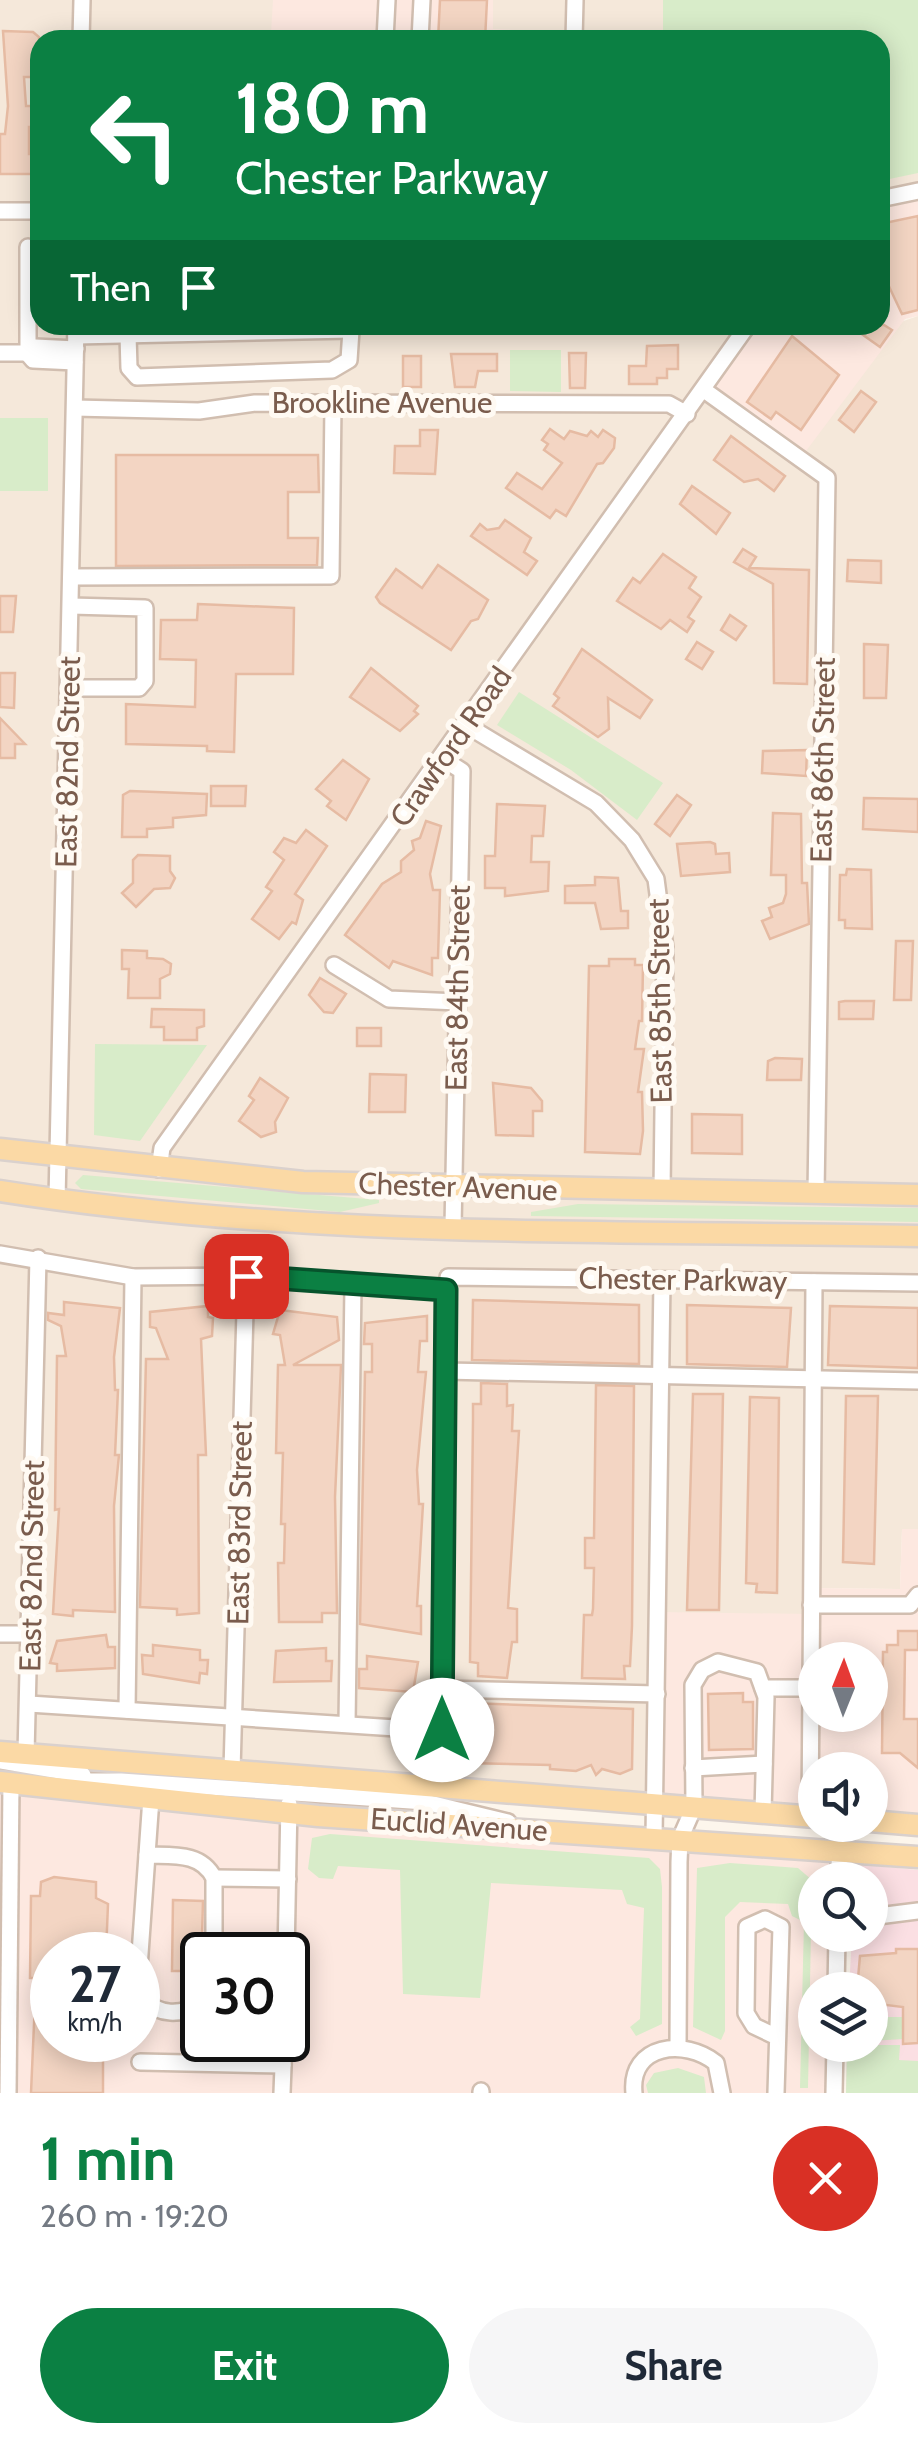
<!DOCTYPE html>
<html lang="en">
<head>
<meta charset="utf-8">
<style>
  body { margin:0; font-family:Cabin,sans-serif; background:#f6f6f7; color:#1f2937; height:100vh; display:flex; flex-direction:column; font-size:38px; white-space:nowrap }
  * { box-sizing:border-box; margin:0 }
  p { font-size:32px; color:#747a83 }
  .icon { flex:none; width:55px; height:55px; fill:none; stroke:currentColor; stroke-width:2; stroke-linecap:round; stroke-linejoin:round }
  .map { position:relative; height:2093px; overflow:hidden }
  .details { display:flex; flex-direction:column; background:#fff; flex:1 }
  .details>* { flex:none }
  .banner { position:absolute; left:30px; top:30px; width:860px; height:305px; border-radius:30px; box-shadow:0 5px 25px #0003; background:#0b8043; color:#fff; overflow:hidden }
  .needle { width:65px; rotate:1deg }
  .fabs { position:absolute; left:798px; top:1642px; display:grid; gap:20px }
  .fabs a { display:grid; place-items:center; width:90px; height:90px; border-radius:50%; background:#fff; box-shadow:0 5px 25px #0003; font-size:50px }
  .speed { position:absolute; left:30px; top:1932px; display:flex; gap:20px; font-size:50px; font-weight:700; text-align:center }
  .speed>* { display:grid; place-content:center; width:130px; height:130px; border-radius:50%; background:#fff; box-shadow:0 5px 25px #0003; line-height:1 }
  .speed small { font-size:25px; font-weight:400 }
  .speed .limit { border:5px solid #111; border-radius:15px; background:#fff; color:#111 }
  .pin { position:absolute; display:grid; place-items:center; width:85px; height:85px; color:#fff; margin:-42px; border-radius:20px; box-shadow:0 5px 15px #0006 }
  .me { position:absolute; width:110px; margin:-55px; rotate:0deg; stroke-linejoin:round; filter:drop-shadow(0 0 8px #0008) }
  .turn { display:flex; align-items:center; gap:35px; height:210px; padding:0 40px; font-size:45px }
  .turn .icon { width:130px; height:130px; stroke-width:2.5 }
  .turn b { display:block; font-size:70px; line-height:85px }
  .then { display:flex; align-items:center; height:95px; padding:0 40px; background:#0003; gap:20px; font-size:38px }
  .round { display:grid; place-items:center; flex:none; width:105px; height:105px; border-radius:52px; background:#f6f6f7 }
  .summary { display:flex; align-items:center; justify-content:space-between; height:170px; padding:0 40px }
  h1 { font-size:60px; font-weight:700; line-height:75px; color:#0b8043 }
  .cta { display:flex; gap:20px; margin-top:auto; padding:20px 40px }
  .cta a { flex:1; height:115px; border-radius:60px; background:#0b8043; color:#fff; font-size:40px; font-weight:700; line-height:115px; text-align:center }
  .cta a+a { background:#f6f6f7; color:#1f2937 }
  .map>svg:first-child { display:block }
  .residential { fill:#f5e8da }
  .commercial { fill:#fde8e0; fill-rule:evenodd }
  .medical { fill:#fbdfe3 }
  .green { fill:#d8ecc9 }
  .building { fill:#f3d5c3; stroke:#e6bba3; stroke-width:2.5 }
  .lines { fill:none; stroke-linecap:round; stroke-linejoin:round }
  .minor-casing { stroke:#d1beb0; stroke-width:20 }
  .major-casing { stroke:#dad1cd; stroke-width:25 }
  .minor { stroke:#fff; stroke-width:15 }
  .major { stroke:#fbd9a5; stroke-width:20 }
  .route-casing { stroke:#07532c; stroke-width:25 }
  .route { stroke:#0b8043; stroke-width:18 }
  .labels { text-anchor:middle; stroke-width:10; stroke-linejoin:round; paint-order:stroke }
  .street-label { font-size:30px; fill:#7a5c4d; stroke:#fffaf3 }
</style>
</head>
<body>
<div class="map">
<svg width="918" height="2093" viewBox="0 0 918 2093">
  <rect width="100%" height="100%" fill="#fdf6ec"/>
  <!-- residential -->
  <path class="residential" d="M0 0H918V191L880 199V40H385V33L82 31 81 40H40V325H748L705 390 918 316V1529H902L900 1589 812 1588 811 1614 655 1804 0 1752Z"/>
  <!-- commercial -->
  <g class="commercial">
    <path d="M273 0H493V29L728 40H81V31L271 33Z"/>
    <path d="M918 191V316L905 319 800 459 704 390 748 325H880V199Z"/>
    <path d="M902 1529H918V1825L870 1821V1770H815V1817L655 1804 658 1612 811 1614 812 1588 900 1589ZM815 1660H870V1715H815Z"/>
    <path d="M0 1782 840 1851 838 1880H815V1935H837L836 1990H815V2045H835L834 2093H8V2011H0ZM52 1955H138V2040H52ZM202 1955H288V2040H202Z"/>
  </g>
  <!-- medical -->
  <path class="medical" d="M856 1864 918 1870V2093H846L847 2045H870V1990H849L852 1935H870V1880H855Z"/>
  <!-- green -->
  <g class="green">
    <path d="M663 0H918V173L880 181V40L663 36Z"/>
    <path d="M510 350H561V392L510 391Z"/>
    <rect x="0" y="418" width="48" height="73"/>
    <path d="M519 692 663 783 637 820 571 770 497 725Z"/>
    <path d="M95 1044 207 1045 140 1141 94 1135Z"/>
    <path d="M83 1175 379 1200V1203L340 1212 81 1189 75 1183Z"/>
    <path d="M578 1204 918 1208V1222L531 1216V1212Z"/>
    <path d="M330 1834 649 1858 660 1869 662 1887V2024L636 2036 630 2027 640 2019 644 1908 627 1904 622 1890 491 1883 480 1998 403 1994 400 1870 338 1866 333 1879 319 1878 308 1869 312 1838Z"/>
    <path d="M730 1863 798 1868 812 1880 808 2088H800L804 1922 792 1916 788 1904 740 1902 725 1917V2031L721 2040 693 2027 697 1868Z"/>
    <path d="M870 2017H903V2039L870 2041Z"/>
    <path d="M847 2045H900L899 2060 918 2061V2093H846Z"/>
    <path d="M678 2068 704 2077 706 2093H648L646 2085 654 2073Z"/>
  </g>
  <!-- building -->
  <g class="building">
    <path d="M440 0H487L485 40H438Z"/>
    <path d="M3 31 33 32 39 37 40 77H24L26 106H40V127H29V154H40V174H0V134H5L8 106Z"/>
    <path d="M918 216V310L902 314 885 278 880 281V224Z"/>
    <path d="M849 325H884L892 330 880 347Z"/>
    <path d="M792 336 839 375 801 430 776 412 771 419 747 402Z"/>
    <path d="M678 345V369H667V378H657V384H629V366H646L647 346Z"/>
    <path d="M569 353H586L585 388H570Z"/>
    <path d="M451 354H497V371H478L475 387H455Z"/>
    <rect x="403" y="356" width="18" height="31"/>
    <path d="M861 391 876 402 854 432 839 420Z"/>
    <path d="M550 429 564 439 570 431 587 436 591 431 598 437 603 430 615 438 614 448 603 463 597 464 566 516 556 510 550 518 506 488 517 473 542 489 562 463 544 450 548 444 542 440Z"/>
    <path d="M420 430H438L435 474 394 473 395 446H420Z"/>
    <path d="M731 436 785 476 774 491 758 479 744 482 714 460Z"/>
    <path d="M116 455H318L319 492H288V538H318L317 565 116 566Z"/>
    <path d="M692 486 730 513 716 534 680 504Z"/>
    <path d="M505 520 531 538 524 552 537 561 527 575 471 536 480 524 487 530 499 528Z"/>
    <path d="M743 549 756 557 749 568 809 570 807 684 774 683 773 584 734 562Z"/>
    <path d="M663 554 696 577 689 588 701 597 688 617 694 621 687 632 670 620 661 629 617 601 633 578 640 583Z"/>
    <path d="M848 560 881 561V583L847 581Z"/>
    <path d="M438 565 488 600 478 619 471 621 451 650 380 603 376 597 396 569 422 588Z"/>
    <path d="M0 596H16L13 632H0Z"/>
    <path d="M198 604 294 608 293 674H236L234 752 207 751V746L126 744V704L195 707 196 660 160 659 161 620H197Z"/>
    <path d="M730 615 746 626 736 640 721 630Z"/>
    <path d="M697 642 713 652 702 669 686 659Z"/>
    <path d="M864 644 888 645 886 698H864Z"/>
    <path d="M582 649 652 700 640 718 608 698 609 729 598 737 553 706 559 698 554 694Z"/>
    <path d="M371 668 418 706 414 711 418 714 400 731 350 697Z"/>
    <path d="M0 673H15L14 708 0 707Z"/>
    <path d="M0 718 25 744H15V758H0Z"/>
    <path d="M807 750 806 776 762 773 763 751Z"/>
    <path d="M343 760 369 779 346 820 327 806 331 801 316 789Z"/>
    <path d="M211 786H246L245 806H211Z"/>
    <path d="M130 791 207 794 206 815 173 818V827L147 829V837H122L123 795Z"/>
    <path d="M677 795 691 805 670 836 655 824Z"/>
    <path d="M864 798 918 799V832L863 829Z"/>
    <path d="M497 804 545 806 543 836H532L531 862H549L548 891 505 896V888H485V856H495Z"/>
    <path d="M773 813 801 814 802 883H807L809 924 770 939 762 921 772 917 769 908 783 903 786 894V875H771Z"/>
    <path d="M426 821 441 826 430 874 433 890H440L438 958H432V975L393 961 389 968 345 935 382 884 401 872V861L414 850 412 841 420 838Z"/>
    <path d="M306 830 327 846 295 894 303 900 296 924 292 922 279 939 252 919 272 891 266 887 284 860 274 852 284 838 296 843Z"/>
    <path d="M710 842 715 844 716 854 729 853 730 872 681 876 677 844Z"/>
    <path d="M138 855 170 856V871L175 878 170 888 154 889 136 907 122 893 133 883V860Z"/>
    <path d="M847 869 871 870 872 929 845 928V920H839L840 875H846Z"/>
    <path d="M595 877 618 878 621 911H628V928L601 929 595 903H565V886L595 885Z"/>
    <path d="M896 941H913L911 1000H894Z"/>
    <path d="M122 950 147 951V958L163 959 171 964 170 974 160 979V998H128L129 969H122Z"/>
    <path d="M609 959H635V965H643L642 1021H639L635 1049H644L638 1092H642L643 1131 640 1154 585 1152 589 966H609Z"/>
    <path d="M320 978 346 994 333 1013 324 1012 309 995Z"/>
    <path d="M845 1001H874L873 1019H839V1002Z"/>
    <path d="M152 1009 204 1010V1026L197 1028V1040H164V1027H151Z"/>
    <rect x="357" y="1028" width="24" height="18"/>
    <path d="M775 1058 802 1059 801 1080H767L768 1061Z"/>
    <path d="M370 1074 406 1075 405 1112H369Z"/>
    <path d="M260 1078 288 1098 275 1122 276 1132 261 1137 239 1121 254 1100 249 1096Z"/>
    <path d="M493 1083 531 1088 542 1101V1111H533V1136L496 1135Z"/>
    <path d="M692 1114 742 1115V1154L692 1153Z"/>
    <path d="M473 1300 639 1305V1364L472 1360Z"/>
    <path d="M64 1302 120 1308 114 1357 115 1390H118L115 1455H119L114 1506 115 1612 73 1610V1616L53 1614 59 1509 55 1510 57 1356H66L61 1326 48 1320V1313L64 1315Z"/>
    <path d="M687 1305 791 1308 787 1367 687 1364Z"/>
    <path d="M208 1306V1317L213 1318 212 1336 201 1339 206 1455H198L199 1613 177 1615V1609L140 1607 146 1359H168L156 1328 150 1327V1312Z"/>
    <path d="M830 1306 918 1308V1368L828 1365Z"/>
    <path d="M280 1310 337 1317 339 1340 293 1365H341L335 1497 337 1613H322V1622H279L278 1563H284L285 1524H281L283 1453H276L278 1365H285L280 1335 273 1334Z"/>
    <path d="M427 1316V1341H420L418 1372H426L417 1470 419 1504H423L417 1606H421V1634L360 1624 365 1372H372V1344H364L365 1323Z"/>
    <path d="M481 1383 507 1384V1406L513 1405 512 1431H519L508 1608 517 1609V1642H512L507 1678 478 1676V1663L470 1662 473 1420V1404H481Z"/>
    <path d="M596 1385 634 1386 632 1626 630 1666H624L625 1679 582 1678 584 1615H592L593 1609 594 1568H585V1538H594Z"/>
    <path d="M693 1394H723L719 1610H687Z"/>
    <path d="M846 1396H878L874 1564 843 1562Z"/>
    <path d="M750 1397 779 1398 777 1593 756 1592 757 1584 746 1583Z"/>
    <path d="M898 1631H918V1650H905L904 1719H918V1768L900 1753H882L883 1652H887V1645H898Z"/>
    <path d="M106 1635 108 1647H115V1668L57 1671V1664L50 1663 57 1641Z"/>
    <path d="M153 1645 200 1650V1660H208L207 1674 200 1673 199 1683 143 1674 142 1655 153 1656Z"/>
    <path d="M326 1648V1661H332L331 1681 274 1682 276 1651Z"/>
    <path d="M367 1656 418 1662 413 1692 359 1688V1669H367Z"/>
    <path d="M743 1693V1702H753V1749L709 1750 708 1694Z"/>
    <path d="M467 1703 633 1709 632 1769 620 1774 602 1769 596 1775 591 1765 576 1771 550 1769V1765L465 1763Z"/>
    <path d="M54 1877 96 1882V1898L108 1904 106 1953 52 1955V2040H103V2093H31L36 1978H30L31 1896H40L41 1882Z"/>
    <path d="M173 1900 203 1901 201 1971H172Z"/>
    <path d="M896 1949H918V2043L903 2044V2007L870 2003V1990H857L860 1956 896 1953Z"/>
  </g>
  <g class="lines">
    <defs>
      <g id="minor">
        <path d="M81 40 82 0"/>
        <path d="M385 40 387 0"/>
        <path d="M420 40 422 0"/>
        <path d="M574 40 575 0"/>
        <path d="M880 199 918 191"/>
        <path d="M0 211H40"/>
        <path d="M128 335 129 368 137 377 332 370 349 360 351 330"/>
        <path d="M76 336 351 330V325"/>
        <path d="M28 348V247"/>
        <path d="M0 353H27"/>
        <path d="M75 362 33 360 27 353 35 347 76 349"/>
        <path d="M704 390 827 478 816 1193"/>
        <path d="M75 408 199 411 255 403 669 404 687 414"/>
        <path d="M71 577 331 576 333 403"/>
        <path d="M70 688H139L145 681V608L71 606"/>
        <path d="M466 725 596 803 632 840 656 879 665 948 662 1191"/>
        <path d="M443 759 462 771 453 1227"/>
        <path d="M334 965 389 999 458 1002"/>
        <path d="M159 1169 162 1148 748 325"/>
        <path d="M57 1200 76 325"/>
        <path d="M0 1254 133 1277 246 1276 446 1290"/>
        <path d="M445 1371 918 1381"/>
        <path d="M811 1605H910L918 1595"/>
        <path d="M0 1634H30"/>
        <path d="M763 1688H811"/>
        <path d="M442 1689 657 1694"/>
        <path d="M29 1704 442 1731"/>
        <path d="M127 1710 133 1277"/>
        <path d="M347 1724 353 1285"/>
        <path d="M26 1754 38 1258"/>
        <path d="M0 1761 83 1775"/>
        <path d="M693 1768 764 1764"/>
        <path d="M232 1770 246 1276"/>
        <path d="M69 1781H121L425 1802 508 1822"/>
        <path d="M443 1787 448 1277 918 1283"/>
        <path d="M810 1817 814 1282"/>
        <path d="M654 1837 662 1280"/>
        <path d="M147 1855C173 1856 201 1852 214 1878V1955"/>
        <path d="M214 1878 288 1879"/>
        <path d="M838 1880 840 1851"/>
        <path d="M870 1917 918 1911"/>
        <path d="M286 1955 289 1804"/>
        <path d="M138 1982 151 1798"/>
        <path d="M138 1986 141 1999C161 2016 179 2015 202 2005"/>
        <path d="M836 1990 837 1935"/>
        <path d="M678 2048 679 1862 680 1839 694 1807 693 1685 702 1670 718 1662 757 1672 766 1697 763 1813"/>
        <path d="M140 2062 283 2065"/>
        <path d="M8 2093 11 1783"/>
        <path d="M282 2093 284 2040"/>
        <path d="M481 2093V2091"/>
        <path d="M634 2093C629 2044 685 2038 716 2063L722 2093"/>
        <path d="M776 2093 781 1927 765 1919 747 1927 746 2013 754 2026 777 2037"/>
        <path d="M834 2093 835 2045"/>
      </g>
      <g id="major">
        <path d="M0 1149 303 1182 918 1195"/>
        <path d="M0 1191C302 1239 613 1230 918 1236"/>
        <path d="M0 1752 815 1817"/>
        <path d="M0 1782 318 1816 918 1857"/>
        <path d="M870 1821 918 1825"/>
      </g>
    </defs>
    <!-- minor casing -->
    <use href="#minor" class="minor-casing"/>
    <!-- major casing -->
    <use href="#major" class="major-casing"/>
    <!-- minor -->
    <use href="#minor" class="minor"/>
    <!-- major -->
    <use href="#major" class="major"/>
  </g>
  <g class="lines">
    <defs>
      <path id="route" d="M246 1276 446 1290 442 1730"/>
    </defs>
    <!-- route casing -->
    <use href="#route" class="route-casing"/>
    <!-- route -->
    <use href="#route" class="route"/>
  </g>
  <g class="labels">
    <!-- street labels -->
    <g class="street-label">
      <text x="382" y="413">Brookline Avenue</text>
      <text transform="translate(451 747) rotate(-55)" y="10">Crawford Road</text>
      <text transform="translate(823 760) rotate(-89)" y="10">East 86th Street</text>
      <text transform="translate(68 762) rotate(-89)" y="10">East 82nd Street</text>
      <text transform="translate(458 988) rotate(-89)" y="10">East 84th Street</text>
      <text transform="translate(660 1001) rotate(-91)" y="10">East 85th Street</text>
      <text transform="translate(458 1187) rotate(2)" y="10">Chester Avenue</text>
      <text transform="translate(683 1280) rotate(1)" y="10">Chester Parkway</text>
      <text transform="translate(240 1523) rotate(-89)" y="10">East 83rd Street</text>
      <text transform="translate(32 1566) rotate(-89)" y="10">East 82nd Street</text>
      <text transform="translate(459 1825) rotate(4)" y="10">Euclid Avenue</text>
    </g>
  </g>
</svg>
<div class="fabs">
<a><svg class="needle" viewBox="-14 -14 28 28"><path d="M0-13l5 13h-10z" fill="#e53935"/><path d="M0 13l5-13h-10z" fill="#747a83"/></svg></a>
<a><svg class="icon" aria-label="sound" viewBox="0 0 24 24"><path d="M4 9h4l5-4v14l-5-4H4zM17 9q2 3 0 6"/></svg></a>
<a><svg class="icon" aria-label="search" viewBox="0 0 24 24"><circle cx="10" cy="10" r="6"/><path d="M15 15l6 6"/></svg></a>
<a><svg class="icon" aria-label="layers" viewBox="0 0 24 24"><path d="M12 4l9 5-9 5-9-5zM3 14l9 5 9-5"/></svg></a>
</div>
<div class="speed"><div>27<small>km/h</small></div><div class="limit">30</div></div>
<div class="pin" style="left:246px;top:1276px;background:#d93025"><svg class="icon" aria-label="arrive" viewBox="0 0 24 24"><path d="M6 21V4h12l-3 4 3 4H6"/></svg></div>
<svg class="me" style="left:442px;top:1730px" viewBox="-20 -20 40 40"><circle r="19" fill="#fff"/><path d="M0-13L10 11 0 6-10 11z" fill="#0b8043"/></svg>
<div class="banner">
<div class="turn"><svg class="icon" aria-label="left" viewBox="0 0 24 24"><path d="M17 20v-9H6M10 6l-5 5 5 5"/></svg><div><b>180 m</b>Chester Parkway</div></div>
<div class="then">Then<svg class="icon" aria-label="arrive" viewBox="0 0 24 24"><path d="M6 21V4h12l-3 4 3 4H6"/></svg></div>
</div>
</div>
<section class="details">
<div class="summary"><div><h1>1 min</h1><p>260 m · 19:20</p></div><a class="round" style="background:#d93025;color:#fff"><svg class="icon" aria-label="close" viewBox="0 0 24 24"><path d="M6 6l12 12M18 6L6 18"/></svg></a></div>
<div class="cta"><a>Exit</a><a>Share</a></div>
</section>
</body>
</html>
